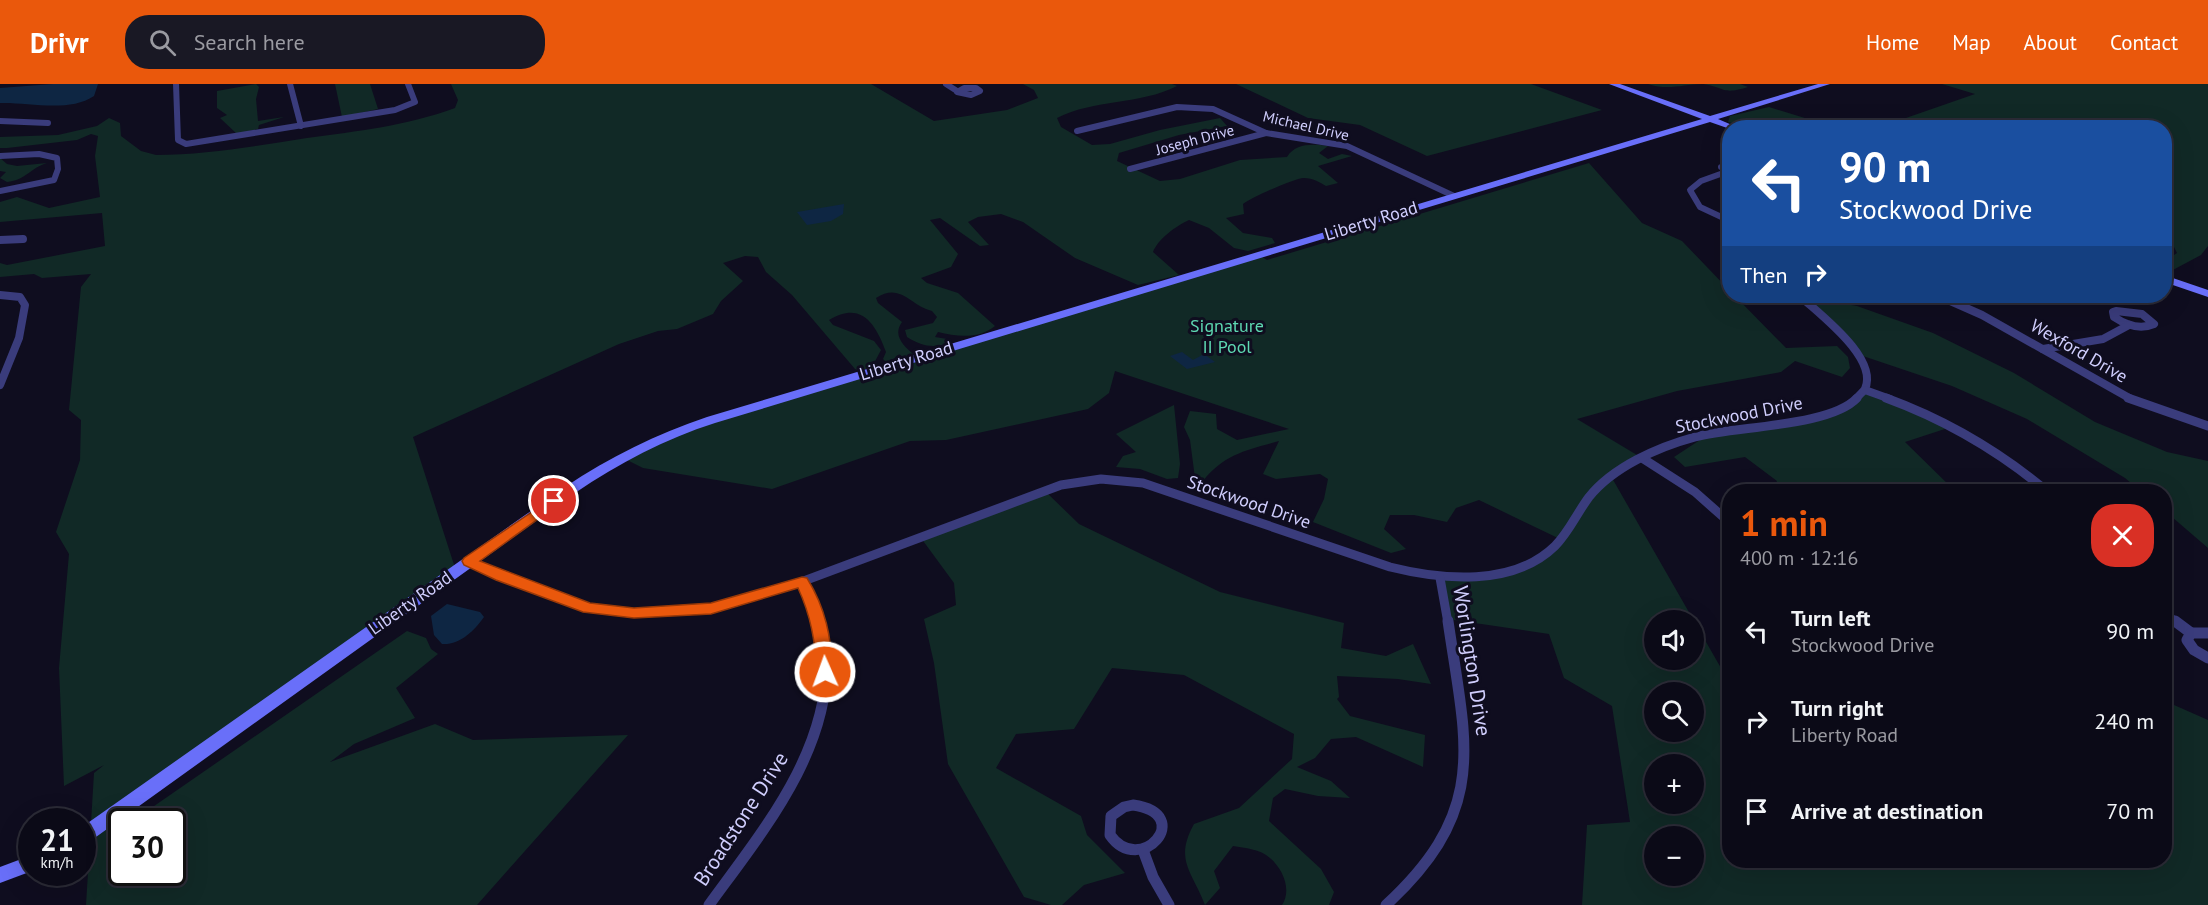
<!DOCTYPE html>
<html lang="en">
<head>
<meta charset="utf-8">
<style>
  body { margin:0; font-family:"PT Sans",sans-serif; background:#191824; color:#f1f3f6; height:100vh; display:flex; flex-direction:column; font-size:22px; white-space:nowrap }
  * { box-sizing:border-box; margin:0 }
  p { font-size:20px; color:#9a9aa1 }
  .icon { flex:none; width:33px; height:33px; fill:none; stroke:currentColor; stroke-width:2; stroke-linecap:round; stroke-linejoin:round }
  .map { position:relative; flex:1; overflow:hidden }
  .sheet { position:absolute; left:1722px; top:400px; width:450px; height:384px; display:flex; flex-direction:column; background:#0b0a17; border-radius:24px; box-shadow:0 6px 24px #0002,0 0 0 2px #2b2b36 }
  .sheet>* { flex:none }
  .hud { position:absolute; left:1722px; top:36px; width:450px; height:183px; border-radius:24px; box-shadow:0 6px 24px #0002,0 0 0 2px #2b2b36; background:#1a4fa0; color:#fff; overflow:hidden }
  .fabs { position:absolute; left:1644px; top:526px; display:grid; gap:12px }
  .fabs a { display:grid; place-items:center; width:60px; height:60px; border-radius:50%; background:#0b0a17; box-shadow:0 6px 24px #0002,0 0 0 2px #2b2b36; font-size:30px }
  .speed { position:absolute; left:18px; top:724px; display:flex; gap:12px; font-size:30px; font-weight:700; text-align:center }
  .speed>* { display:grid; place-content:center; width:78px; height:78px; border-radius:50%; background:#0b0a17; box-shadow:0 6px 24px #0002,0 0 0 2px #2b2b36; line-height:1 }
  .speed small { font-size:15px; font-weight:400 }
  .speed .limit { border:3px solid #111; border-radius:9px; background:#fff; color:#111 }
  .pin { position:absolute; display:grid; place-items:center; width:51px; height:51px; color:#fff; margin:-26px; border:3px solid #fff; border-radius:50%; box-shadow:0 2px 6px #0007 }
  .me { position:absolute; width:66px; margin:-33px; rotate:358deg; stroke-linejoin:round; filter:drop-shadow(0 0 4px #0008) }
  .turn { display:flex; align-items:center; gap:21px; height:126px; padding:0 18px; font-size:27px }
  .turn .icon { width:78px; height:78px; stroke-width:2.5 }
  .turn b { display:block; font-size:42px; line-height:51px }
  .then { display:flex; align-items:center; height:57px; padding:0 18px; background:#0003; gap:12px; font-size:22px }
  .round { display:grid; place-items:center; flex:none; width:63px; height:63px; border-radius:24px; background:#191824 }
  .overview { display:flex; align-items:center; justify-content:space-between; height:102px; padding:0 18px }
  h1 { font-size:36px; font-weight:700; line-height:45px; color:#ea580c }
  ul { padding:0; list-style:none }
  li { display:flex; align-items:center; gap:18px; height:90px; padding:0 18px }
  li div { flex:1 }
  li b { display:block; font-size:22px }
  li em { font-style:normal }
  header { display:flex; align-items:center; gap:36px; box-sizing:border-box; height:84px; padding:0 30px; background:#ea580c; color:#fff }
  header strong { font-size:28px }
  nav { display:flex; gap:33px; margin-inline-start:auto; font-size:21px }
  .search { width:420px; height:54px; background:#191824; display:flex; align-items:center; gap:15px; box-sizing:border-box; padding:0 21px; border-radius:24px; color:#9a9aa1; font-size:22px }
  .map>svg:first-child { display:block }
  .green { fill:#112926; fill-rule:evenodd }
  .water { fill:#0e2643 }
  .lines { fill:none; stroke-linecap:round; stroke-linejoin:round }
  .street-far3 { stroke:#3a3c7c; stroke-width:6 }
  .street-far2 { stroke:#3a3c7c; stroke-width:8 }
  .street-far1 { stroke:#3a3c7c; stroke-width:9 }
  .street { stroke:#3a3c7c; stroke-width:11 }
  .secondary { fill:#696ff9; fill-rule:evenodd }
  .route { fill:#ea580c; stroke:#983908; stroke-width:1.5 }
  .labels { text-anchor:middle; stroke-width:6; stroke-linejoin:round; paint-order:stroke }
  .far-street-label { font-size:15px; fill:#d0cefd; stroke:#0f0d1f }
  .street-label { font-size:18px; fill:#d0cefd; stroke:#0f0d1f }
  .park-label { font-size:18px; fill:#5ed9b2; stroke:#0f0d1f }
  .near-street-label { font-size:21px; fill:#d0cefd; stroke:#0f0d1f }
</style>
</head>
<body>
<header>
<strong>Drivr</strong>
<div class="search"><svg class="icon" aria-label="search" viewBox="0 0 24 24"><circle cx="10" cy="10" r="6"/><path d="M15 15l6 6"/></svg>Search here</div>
<nav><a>Home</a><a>Map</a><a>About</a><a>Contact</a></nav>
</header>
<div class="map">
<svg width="2208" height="821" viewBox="0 0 2208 821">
  <rect width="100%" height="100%" fill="#0f0d1f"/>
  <!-- green -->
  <g class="green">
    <path d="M256 0 259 3 256 15 258 37 284 33 259 41 258 45 237 50 220 34 227 31 217 24V7Z"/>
    <path d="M335 0H370L378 25 342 33Z"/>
    <path d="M451 0H871L934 37 1007 26 1038 14 1034 6 1023 0H1172L1177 2C1140 21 1094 15 1057 34L1061 43 1092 61 1110 60 1160 46 1220 34 1227 42 1179 51 1119 69 1117 77 1160 97 1180 95 1240 76 1287 73C1296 59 1312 60 1328 62L1319 69 1328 75 1342 70 1352 72 1318 82 1338 99 1326 102C1319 98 1313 94 1304 94 1297 93 1250 114 1243 120L1244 130 1226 134 1243 149 1272 154 1275 159 1248 167 1234 164 1209 144 1189 136C1176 142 1158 155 1153 168L1179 191 1138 201 1075 174 1023 138 1001 130 978 133 968 138 989 161 980 162 940 134 930 136 958 170 951 183 921 194 927 199 958 209 995 242C979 255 958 253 938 248L935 253 947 255V260C931 264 922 262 907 253L905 246 933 239 937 233 932 227C910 222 901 198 876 214L878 219 902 238C892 252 904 262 914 271L886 278 883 275 886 268C876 241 862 216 829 236L833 241 874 257 881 266 872 283 860 287 855 285 792 211 766 188 758 173 745 172 723 179 743 197 721 217 713 230 677 245 658 247 619 260 413 353 456 487 92 747 121 745 122 789H172V738H131L407 547 426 554 431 565 438 570 396 604 415 634 354 660 330 678 435 640 473 656 628 651 477 821H86L94 689 104 681 64 702 59 584 69 470 56 448 80 376 81 336 69 326 81 203 91 190 42 194 34 190 0 193V179L7 181 105 162 102 129 0 138V118L17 113 49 124 100 113 95 72 98 52 91 50 77 56 7 64H0V53L58 51 97 42 109 34 120 39 121 52 141 67 156 71C207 71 256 62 307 54 358 47 406 42 455 24L458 16Z"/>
    <path d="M1236 0H1531L1602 26 1427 72 1360 41 1308 34Z"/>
    <path d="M1648 0H1740L1748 3C1722 11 1727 4 1703 0 1683 0 1669 7 1648 0Z"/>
    <path d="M1942 0H2208V162L2201 171 2171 187 2165 184V177L2177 169 2174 163 2165 164 2164 44 1880 43 1975 10Z"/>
    <path d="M1769 23 1834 43 1769 41 1749 43 1728 38 1730 32Z"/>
    <path d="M0 74 7 80 17 82 47 79C30 84 26 96 7 98L0 94 6 88 0 87Z"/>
    <path d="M1589 79 1642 139 1682 157 1729 206 1730 212H1735L1786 264 1837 262 1848 273 1850 284 1842 293 1795 277 1781 288 1677 307 1577 335 1642 374 1612 394 1729 598 1730 777H2164L2165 617 2208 636V821H1582L1587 741 1630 738 1612 622 1564 594 1549 550 1447 535 1440 494 1471 493 1532 479 1560 455 1479 416 1456 424 1447 438 1414 431H1390L1384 445 1406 465 1391 469 1313 438 1324 415 1328 395 1320 390 1276 395 1263 390 1279 357C1247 366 1224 370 1203 397L1195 394 1190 356 1184 343 1190 327 1216 330 1217 345 1237 356 1289 345 1115 287 1109 309 1088 325 946 356 910 357 772 405 643 384 621 373 653 356 1259 171 1267 176ZM1654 537H1694V576H1654ZM1654 609H1694V648H1654ZM1654 681H1694V720H1654ZM1654 753H1694V792H1654Z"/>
    <path d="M1800 212 1857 222 1933 249 2014 289 2095 338 2167 368 2208 377V464L2165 427 2164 408H2142L2125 394 2027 335 1952 302 1860 271Z"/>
    <path d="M1865 306 1954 342 1905 358 1956 408H1772L1777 397 1745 373 1685 383 1674 373 1709 350 1830 330Z"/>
    <path d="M1174 321 1180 380 1178 394 1167 395 1140 385 1116 383 1123 372 1136 368 1116 350Z"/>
    <path d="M1045 407 1079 440 1220 508 1344 539 1341 564 1386 572 1413 560 1431 600 1398 595 1337 592 1339 613 1337 615 1350 632 1425 651 1423 683 1356 653 1331 655 1315 674 1297 683 1331 697 1350 714 1318 712 1285 705 1273 714 1269 737 1321 785 1334 808 1329 821H1282C1292 806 1283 785 1270 774 1260 765 1245 764 1233 762L1214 787 1220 804 1205 821C1192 787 1174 776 1194 740L1239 724 1292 675 1294 650 1184 591 1112 584 1074 645 1016 650 996 684 1081 732 1087 751 1125 789 1084 801 1062 821H1051L1024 813 948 680 934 579 924 535 956 521 954 499 921 454Z"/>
  </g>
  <!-- water -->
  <g class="water">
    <path d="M53 0H98L94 12C69 29 28 18 0 19V4Z"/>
    <path d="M844 120 843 130 831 137 807 141 797 128Z"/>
    <path d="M1182 268 1193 276 1204 270 1215 278 1187 285 1170 272Z"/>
    <path d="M447 520 480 528 484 533C474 547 460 561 442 560L434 551 431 532Z"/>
  </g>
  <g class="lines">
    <!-- street-far3 -->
    <g class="street-far3">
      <path d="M176 0 178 56 186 60 395 26 415 18 408 0"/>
      <path d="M290 0 301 42"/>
      <path d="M946 0 957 7"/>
      <path d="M964 4H976L980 7 971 11 957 8Z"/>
      <path d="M0 37 48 39"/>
      <path d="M1077 47 1177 23 1213 25 1266 49 1347 62 1454 112"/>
      <path d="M0 72 39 70 57 74 58 85 54 96 0 107"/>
      <path d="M1730 80 1721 83 1730 89"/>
      <path d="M1130 85 1266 49"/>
      <path d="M1726 88 1701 97 1690 106 1700 123 1730 137"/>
    </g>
    <!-- street-far2 -->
    <g class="street-far2">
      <path d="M0 156 23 155"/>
      <path d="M0 211 20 213 25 221 19 254 0 301"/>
      <path d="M1800 212C1819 230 1879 274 1865 305 1863 308 1858 312 1856 315"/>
      <path d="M1939 212 1982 231 2131 315"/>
      <path d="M2116 227 2142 230 2154 240C2140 246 2126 241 2114 233L2113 228Z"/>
      <path d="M2043 265 2103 255 2129 241"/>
      <path d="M1865 306 1890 315"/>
    </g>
    <!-- street-far1 -->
    <g class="street-far1">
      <path d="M1886 314C1946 336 1999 367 2048 408"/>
      <path d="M2128 314 2208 342"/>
      <path d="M1642 374 1695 408 1730 439"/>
      <path d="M469 477 501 492 588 524 634 529 711 524 793 501 1061 401 1101 395 1143 399 1390 483C1442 496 1513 503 1555 462 1569 448 1577 429 1589 413 1613 383 1658 363 1695 353 1734 342 1830 343 1857 314"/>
      <path d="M1440 494 1448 539"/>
      <path d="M802 498 819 539"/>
      <path d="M2164 529 2177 539"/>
    </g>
    <!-- street -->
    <g class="street">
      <path d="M2175 537 2191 549"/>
      <path d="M2208 549H2191L2187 556 2194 566 2208 574"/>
      <path d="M1133 721C1197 730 1140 794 1110 751L1111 732 1124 723Z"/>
      <path d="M1143 766 1153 793 1169 821"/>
      <path d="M709 821C762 748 833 664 826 568 825 558 821 547 819 537"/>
      <path d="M1386 821C1490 725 1466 661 1448 537"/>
    </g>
    <!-- secondary -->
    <g class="secondary">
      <path d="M1609 0H1620L1710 32 1818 0H1830L1718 35 1739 44 1730 45 1710 38 715 339C665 355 619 379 575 409L89 758 82 760V743L565 403C610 373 656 350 707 333L1702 35Z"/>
      <path d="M2164 191 2208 206V213L2164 198Z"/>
      <path d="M32 771V787L0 799V783Z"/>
    </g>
  </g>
  <!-- route -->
  <path class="route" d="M554 413 559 415V420L480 477 590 519 634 524 711 519 802 493 807 494C826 525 831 553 833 588L831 592H819L817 588C815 557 811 532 798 504L711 530 634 534 583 528 496 496 464 481 462 477 464 474Z"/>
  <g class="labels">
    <!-- far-street labels -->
    <g class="far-street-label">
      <text transform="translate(1306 42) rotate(13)" y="5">Michael Drive</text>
      <text transform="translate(1195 56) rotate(-15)" y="5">Joseph Drive</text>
    </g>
    <!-- street labels -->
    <g class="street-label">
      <text transform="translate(1371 137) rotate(-17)" y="6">Liberty Road</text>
      <text transform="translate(2079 267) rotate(30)" y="6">Wexford Drive</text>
      <text transform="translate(906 277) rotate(-17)" y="6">Liberty Road</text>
      <text transform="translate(1739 331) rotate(-11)" y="6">Stockwood Drive</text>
      <text transform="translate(1249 418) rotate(19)" y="6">Stockwood Drive</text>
      <text transform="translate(410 519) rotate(-35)" y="6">Liberty Road</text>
    </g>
    <!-- park labels -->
    <g class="park-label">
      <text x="1227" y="248">Signature<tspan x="1227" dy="21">II Pool</tspan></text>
    </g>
    <!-- near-street labels -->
    <g class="near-street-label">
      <text transform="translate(1472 577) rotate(81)" y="7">Worlington Drive</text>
      <text transform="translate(741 735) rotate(-57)" y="7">Broadstone Drive</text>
    </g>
  </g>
</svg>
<div class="fabs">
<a><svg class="icon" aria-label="sound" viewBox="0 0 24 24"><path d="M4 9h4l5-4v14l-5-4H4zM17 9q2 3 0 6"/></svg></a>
<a><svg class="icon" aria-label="search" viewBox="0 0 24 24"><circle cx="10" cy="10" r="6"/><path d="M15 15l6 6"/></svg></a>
<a>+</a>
<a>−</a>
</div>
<div class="speed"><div>21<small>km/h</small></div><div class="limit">30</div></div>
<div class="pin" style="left:554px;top:417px;background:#d93025"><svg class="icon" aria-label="arrive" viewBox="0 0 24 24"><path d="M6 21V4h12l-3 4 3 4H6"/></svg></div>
<svg class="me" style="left:825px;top:588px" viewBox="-20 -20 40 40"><circle r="17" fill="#ea580c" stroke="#fff" stroke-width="3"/><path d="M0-11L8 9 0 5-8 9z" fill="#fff"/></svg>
<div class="hud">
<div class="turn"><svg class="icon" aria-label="left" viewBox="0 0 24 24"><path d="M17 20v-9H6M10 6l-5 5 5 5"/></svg><div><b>90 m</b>Stockwood Drive</div></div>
<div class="then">Then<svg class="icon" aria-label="right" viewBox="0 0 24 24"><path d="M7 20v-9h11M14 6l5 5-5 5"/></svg></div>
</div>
<section class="sheet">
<div class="overview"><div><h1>1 min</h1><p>400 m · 12:16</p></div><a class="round" style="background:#d93025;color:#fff"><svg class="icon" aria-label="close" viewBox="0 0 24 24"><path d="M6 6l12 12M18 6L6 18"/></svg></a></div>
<ul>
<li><svg class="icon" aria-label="left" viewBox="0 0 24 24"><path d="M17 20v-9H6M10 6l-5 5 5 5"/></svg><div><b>Turn left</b><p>Stockwood Drive</p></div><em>90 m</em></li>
<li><svg class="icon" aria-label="right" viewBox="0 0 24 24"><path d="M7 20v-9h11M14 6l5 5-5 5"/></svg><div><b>Turn right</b><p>Liberty Road</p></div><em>240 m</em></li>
<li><svg class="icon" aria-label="arrive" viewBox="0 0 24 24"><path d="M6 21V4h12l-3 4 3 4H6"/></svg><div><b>Arrive at destination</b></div><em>70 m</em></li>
</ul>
</section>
</div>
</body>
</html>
